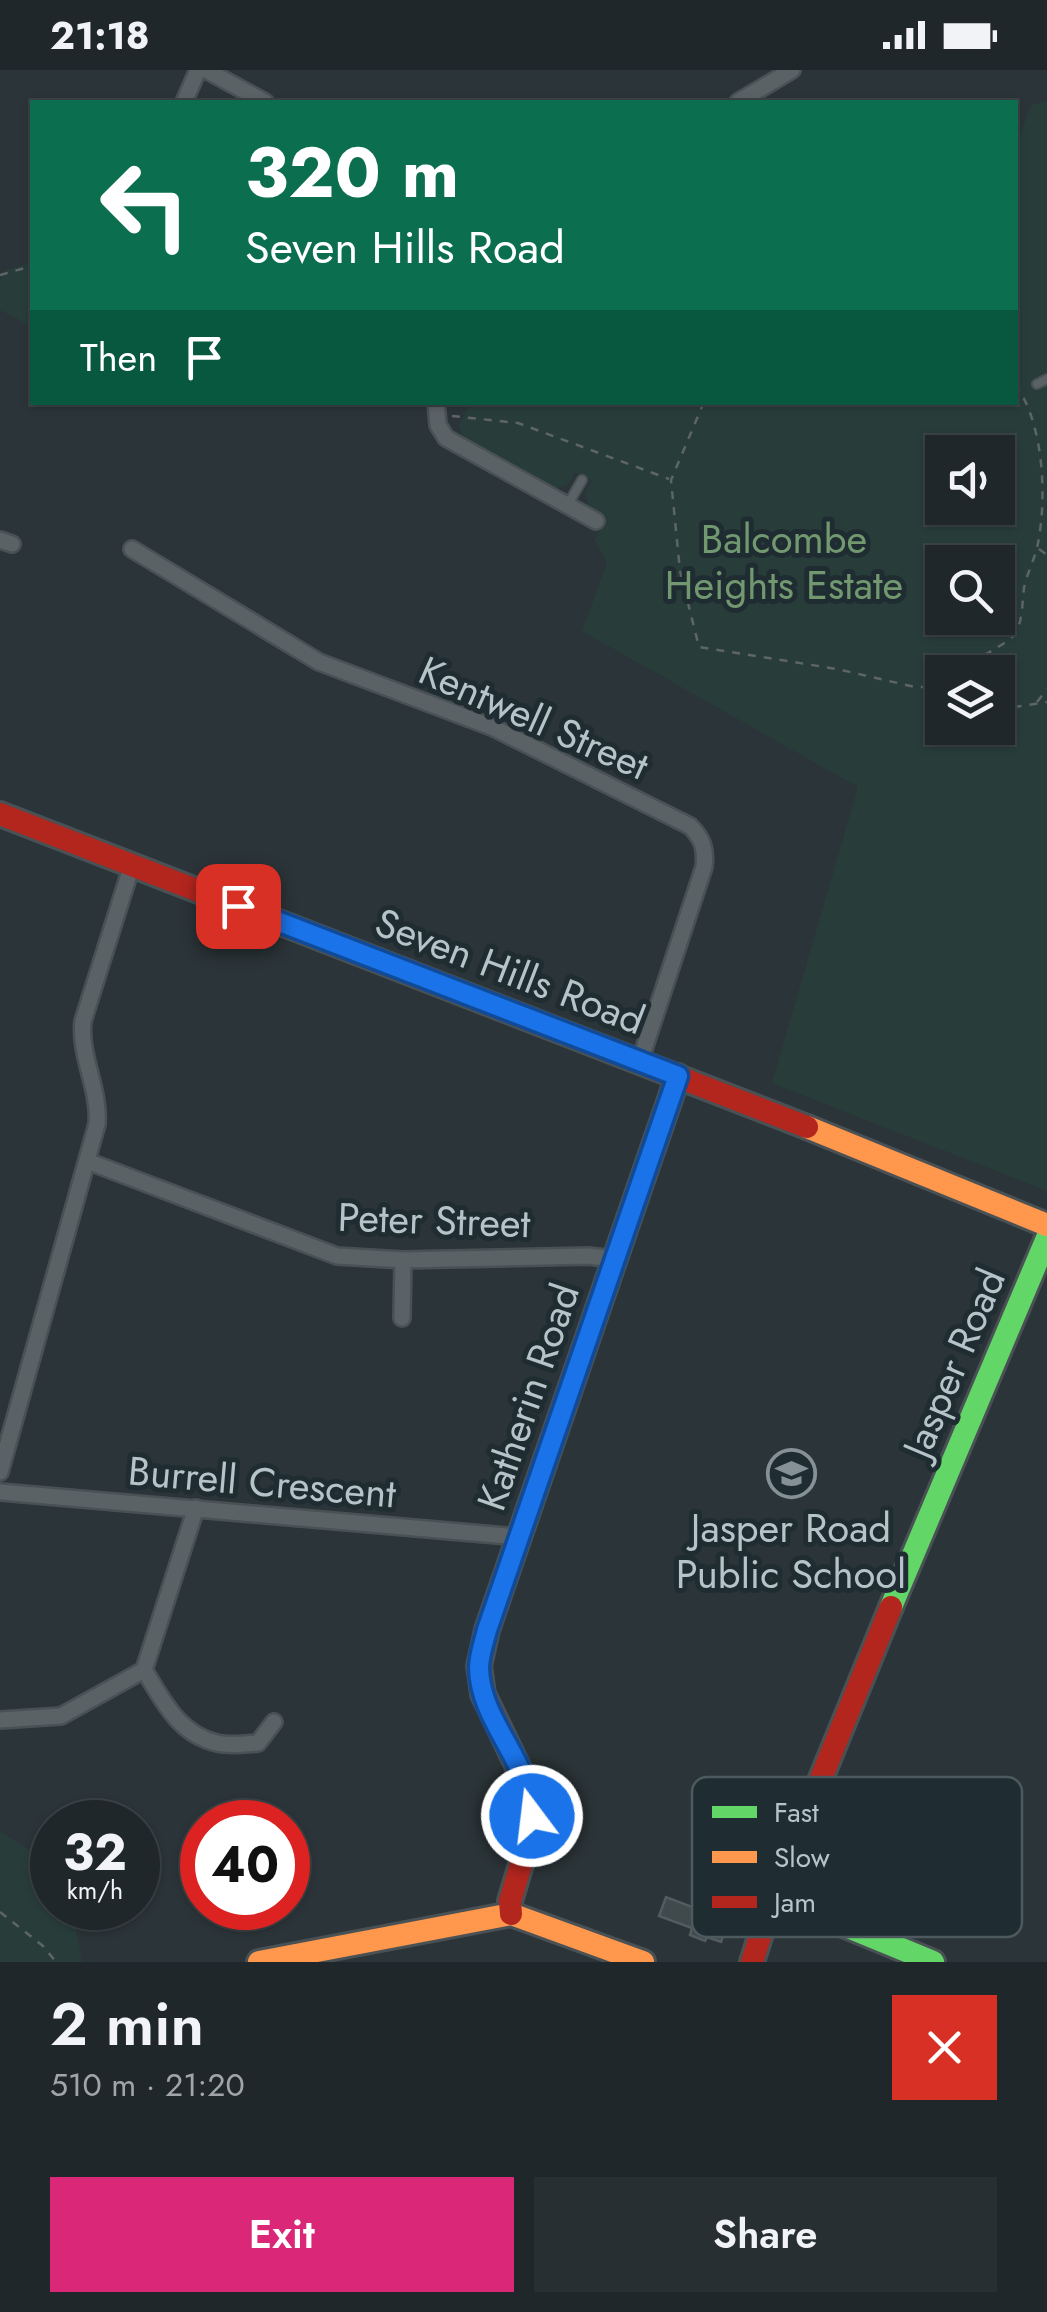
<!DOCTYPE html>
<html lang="en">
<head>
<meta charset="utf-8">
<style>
  body { margin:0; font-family:Jost,sans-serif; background:#282f32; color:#f1f3f6; height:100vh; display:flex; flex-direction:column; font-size:38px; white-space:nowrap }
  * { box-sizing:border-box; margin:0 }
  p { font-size:32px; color:#a2a5a8 }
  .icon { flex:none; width:55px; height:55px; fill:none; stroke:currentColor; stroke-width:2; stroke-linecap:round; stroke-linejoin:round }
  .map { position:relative; height:1892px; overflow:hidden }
  .drawer { display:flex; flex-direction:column; background:#20272a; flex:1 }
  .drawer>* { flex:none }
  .banner { position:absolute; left:30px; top:30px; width:988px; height:305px; border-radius:0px; box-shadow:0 2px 8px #0004,0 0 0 2px #3d4447; background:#0b6e4f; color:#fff; overflow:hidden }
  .buttons { position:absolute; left:925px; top:365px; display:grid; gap:20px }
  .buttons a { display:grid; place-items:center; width:90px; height:90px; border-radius:0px; background:#20272a; box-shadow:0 2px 8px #0004,0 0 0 2px #3d4447; font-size:50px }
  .speed { position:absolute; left:30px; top:1730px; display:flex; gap:20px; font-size:50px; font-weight:700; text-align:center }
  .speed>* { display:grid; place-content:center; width:130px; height:130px; border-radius:50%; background:#20272a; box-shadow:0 2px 8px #0004,0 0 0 2px #3d4447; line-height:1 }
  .speed small { font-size:25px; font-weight:400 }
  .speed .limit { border:15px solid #d22; background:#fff; color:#111 }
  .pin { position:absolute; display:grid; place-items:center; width:85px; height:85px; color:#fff; margin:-42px; border-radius:20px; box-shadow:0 5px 15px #0006 }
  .me { position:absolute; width:110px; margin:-55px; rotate:345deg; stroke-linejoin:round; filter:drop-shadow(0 0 8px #0008) }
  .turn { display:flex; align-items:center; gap:35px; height:210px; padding:0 50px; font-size:45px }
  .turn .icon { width:130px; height:130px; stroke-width:2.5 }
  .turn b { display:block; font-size:70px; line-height:85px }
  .then { display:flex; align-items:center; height:95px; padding:0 50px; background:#0003; gap:20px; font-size:38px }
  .round { display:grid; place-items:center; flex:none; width:105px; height:105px; border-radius:0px; background:#282f32 }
  .summary { display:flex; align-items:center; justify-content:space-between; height:170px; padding:0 50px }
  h1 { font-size:60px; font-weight:600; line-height:75px }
  .primary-button { display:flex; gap:20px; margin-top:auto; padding:20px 50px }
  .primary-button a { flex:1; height:115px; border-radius:0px; background:#db2777; color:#fff; font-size:40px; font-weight:600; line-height:115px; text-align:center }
  .primary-button a+a { background:#282f32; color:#f1f3f6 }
  .status { display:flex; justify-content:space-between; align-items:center; height:70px; padding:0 50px; background:#20272a; direction:ltr }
  .status svg { height:28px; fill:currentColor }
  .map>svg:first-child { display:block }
  .green { fill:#283d3a; fill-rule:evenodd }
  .building { fill:#40494c; stroke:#535c5f; stroke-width:2.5 }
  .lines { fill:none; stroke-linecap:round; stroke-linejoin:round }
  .lane-casing { stroke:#495155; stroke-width:12 }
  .street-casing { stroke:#495155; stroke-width:20 }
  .fast-casing { stroke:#495155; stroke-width:28 }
  .slow-casing { stroke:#495155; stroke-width:28 }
  .jam-casing { stroke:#495155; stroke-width:28 }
  .path { stroke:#5d6566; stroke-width:2.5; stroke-dasharray:8 8; stroke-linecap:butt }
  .lane { stroke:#5b6266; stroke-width:8 }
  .street { stroke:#5b6266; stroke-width:15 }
  .fast { stroke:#63d668; stroke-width:22 }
  .slow { stroke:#ff974d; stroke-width:22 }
  .jam { stroke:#b3261e; stroke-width:22 }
  .route-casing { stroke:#114b97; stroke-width:25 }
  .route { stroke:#1a73e8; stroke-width:18 }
  .labels { text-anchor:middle; stroke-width:10; stroke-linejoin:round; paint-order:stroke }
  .park-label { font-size:40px; fill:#72986f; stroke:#1f2d32 }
  .street-label { font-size:40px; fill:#b6c3c8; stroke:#1f2d32 }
  .poi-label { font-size:40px; fill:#b6c3c8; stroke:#1f2d32 }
  .key { fill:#1f2d32; stroke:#4c5a5f; stroke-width:2.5 }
  .key-label { font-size:28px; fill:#b6c3c8 }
</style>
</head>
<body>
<div class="status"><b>21:18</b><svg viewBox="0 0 49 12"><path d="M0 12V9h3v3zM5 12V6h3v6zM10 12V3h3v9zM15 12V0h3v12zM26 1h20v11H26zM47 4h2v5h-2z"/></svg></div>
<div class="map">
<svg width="1047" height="1892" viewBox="0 0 1047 1892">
  <rect width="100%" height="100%" fill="#2b3438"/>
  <!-- green -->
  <g class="green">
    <path d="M1047 31V1121L772 1013 858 717 582 561 607 493 595 470 607 447 589 437 585 423 592 411 575 402 568 414 554 419 463 368 459 355 469 336 629 332H1015V77L1031 35ZM942 382H998V438H942ZM942 492H998V548H942ZM942 602H998V658H942Z"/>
    <path d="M32 193V249L27 254 0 240V213L5 200Z"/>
    <path d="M0 1762 52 1793V1838H72L82 1892H0Z"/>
  </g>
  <!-- building -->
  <path class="building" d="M725 1814 744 1821 736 1840 733 1839 721 1872 707 1867 705 1871 690 1865 692 1858 659 1846 666 1827 713 1845Z"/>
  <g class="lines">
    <defs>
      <g id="lane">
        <path d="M1037 314 1047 309"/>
        <path d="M567 436 582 410"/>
      </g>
      <g id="street">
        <path d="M206 0 265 32"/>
        <path d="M184 32 198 0"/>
        <path d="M738 32 792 0"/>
        <path d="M436 332 438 355 446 368 596 451"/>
        <path d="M0 470 12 474"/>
        <path d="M132 479 319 592 494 658 690 756C703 769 706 779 704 797L640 991"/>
        <path d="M87 1091 337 1186 403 1190 588 1186 614 1189"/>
        <path d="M402 1248 403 1190"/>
        <path d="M0 1402 97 1054C100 1019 79 986 83 951L132 795"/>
        <path d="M0 1422 519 1467"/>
        <path d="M144 1600C163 1630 178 1664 217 1673 229 1676 245 1674 258 1673L274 1652"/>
        <path d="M0 1650 61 1646 144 1600 196 1438"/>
      </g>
      <g id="fast">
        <path d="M891 1537 1047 1168"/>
        <path d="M773 1826 933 1892"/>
      </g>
      <g id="slow">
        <path d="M807 1057 1047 1155"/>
        <path d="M259 1892 511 1844 643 1892"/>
      </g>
      <g id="jam">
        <path d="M0 744 807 1057"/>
        <path d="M511 1844 510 1831 529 1768 532 1726 483 1624 479 1596 487 1560 678 1006"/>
        <path d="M752 1892 773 1826 891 1537"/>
      </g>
    </defs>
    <!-- lane casing -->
    <use href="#lane" class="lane-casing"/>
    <!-- street casing -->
    <use href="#street" class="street-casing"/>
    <!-- fast casing -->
    <use href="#fast" class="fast-casing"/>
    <!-- slow casing -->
    <use href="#slow" class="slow-casing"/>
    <!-- jam casing -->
    <use href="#jam" class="jam-casing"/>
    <!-- path -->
    <g class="path">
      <path d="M0 205 32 196"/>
      <path d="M704 332 671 410 680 501 699 577 837 599 915 617H933L942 613"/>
      <path d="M452 346 518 353 669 409"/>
      <path d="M1039 479 1047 485"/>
      <path d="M957 602C970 592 1009 573 1015 564 1023 551 1022 533 1024 518 1027 503 1035 489 1038 473 1047 427 1044 353 1015 314"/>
      <path d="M1037 632 1047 619"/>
      <path d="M998 634 1015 637 1047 632"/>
      <path d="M0 1842 43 1876 56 1892"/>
    </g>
    <!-- lane -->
    <use href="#lane" class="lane"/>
    <!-- street -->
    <use href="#street" class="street"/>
    <!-- fast -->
    <use href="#fast" class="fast"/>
    <!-- slow -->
    <use href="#slow" class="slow"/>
    <!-- jam -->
    <use href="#jam" class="jam"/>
  </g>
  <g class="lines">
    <defs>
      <path id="route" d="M238 836 678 1006 487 1560C484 1572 479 1586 479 1598 480 1652 532 1693 532 1746"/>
    </defs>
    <!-- route casing -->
    <use href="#route" class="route-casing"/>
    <!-- route -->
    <use href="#route" class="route"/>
  </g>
  <!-- icons -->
  <defs>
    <symbol id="school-ring" viewBox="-11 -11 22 22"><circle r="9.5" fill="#1f2d32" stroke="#859196" stroke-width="1.5"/><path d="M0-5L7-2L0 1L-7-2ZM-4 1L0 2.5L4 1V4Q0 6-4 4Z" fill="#859196"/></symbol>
  </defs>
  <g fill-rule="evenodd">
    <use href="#school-ring" x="764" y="1376" width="55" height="55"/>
  </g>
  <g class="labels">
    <!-- park labels -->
    <g class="park-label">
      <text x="784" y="483">Balcombe<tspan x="784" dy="46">Heights Estate</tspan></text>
    </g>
    <!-- street labels -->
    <g class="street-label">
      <text transform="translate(534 648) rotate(24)" y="14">Kentwell Street</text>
      <text transform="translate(510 901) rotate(21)" y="14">Seven Hills Road</text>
      <text transform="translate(434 1150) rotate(2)" y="14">Peter Street</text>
      <text transform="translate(954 1293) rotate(-67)" y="14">Jasper Road</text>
      <text transform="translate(528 1327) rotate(-71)" y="14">Katherin Road</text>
      <text transform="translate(262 1412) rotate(5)" y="14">Burrell Crescent</text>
    </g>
    <!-- poi labels -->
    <g class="poi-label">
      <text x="791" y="1472">Jasper Road<tspan x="791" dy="46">Public School</tspan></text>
    </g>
  </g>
  <!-- legend -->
  <rect x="692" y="1707" width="330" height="160" rx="15" class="key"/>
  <rect x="712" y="1736" width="45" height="12" fill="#63d668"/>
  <rect x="712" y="1781" width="45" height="12" fill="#ff974d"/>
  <rect x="712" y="1826" width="45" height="12" fill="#b3261e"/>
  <g class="key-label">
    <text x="774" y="1752">Fast</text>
    <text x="774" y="1797">Slow</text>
    <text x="774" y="1842">Jam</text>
  </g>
</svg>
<div class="buttons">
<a><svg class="icon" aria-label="sound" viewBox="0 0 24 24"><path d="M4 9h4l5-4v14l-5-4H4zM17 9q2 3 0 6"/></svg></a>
<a><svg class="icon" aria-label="search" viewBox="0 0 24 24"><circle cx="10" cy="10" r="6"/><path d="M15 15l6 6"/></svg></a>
<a><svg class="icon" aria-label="layers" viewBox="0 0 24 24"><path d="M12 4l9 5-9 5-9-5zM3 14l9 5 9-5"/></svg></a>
</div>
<div class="speed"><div>32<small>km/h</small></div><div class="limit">40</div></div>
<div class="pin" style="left:238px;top:836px;background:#d93025"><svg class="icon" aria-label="arrive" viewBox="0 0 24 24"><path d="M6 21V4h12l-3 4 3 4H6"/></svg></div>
<svg class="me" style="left:532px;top:1746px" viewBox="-20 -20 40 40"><circle r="17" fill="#1a73e8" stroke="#fff" stroke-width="3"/><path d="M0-11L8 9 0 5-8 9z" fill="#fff"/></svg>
<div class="banner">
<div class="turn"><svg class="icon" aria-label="left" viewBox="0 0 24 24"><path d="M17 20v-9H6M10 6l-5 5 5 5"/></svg><div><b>320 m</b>Seven Hills Road</div></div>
<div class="then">Then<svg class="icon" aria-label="arrive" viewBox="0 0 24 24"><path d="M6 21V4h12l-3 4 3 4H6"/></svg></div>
</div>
</div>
<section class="drawer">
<div class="summary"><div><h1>2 min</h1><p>510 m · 21:20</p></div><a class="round" style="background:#d93025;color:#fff"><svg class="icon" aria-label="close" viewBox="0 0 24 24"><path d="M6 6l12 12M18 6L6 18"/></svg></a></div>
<div class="primary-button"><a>Exit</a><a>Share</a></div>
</section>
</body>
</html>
